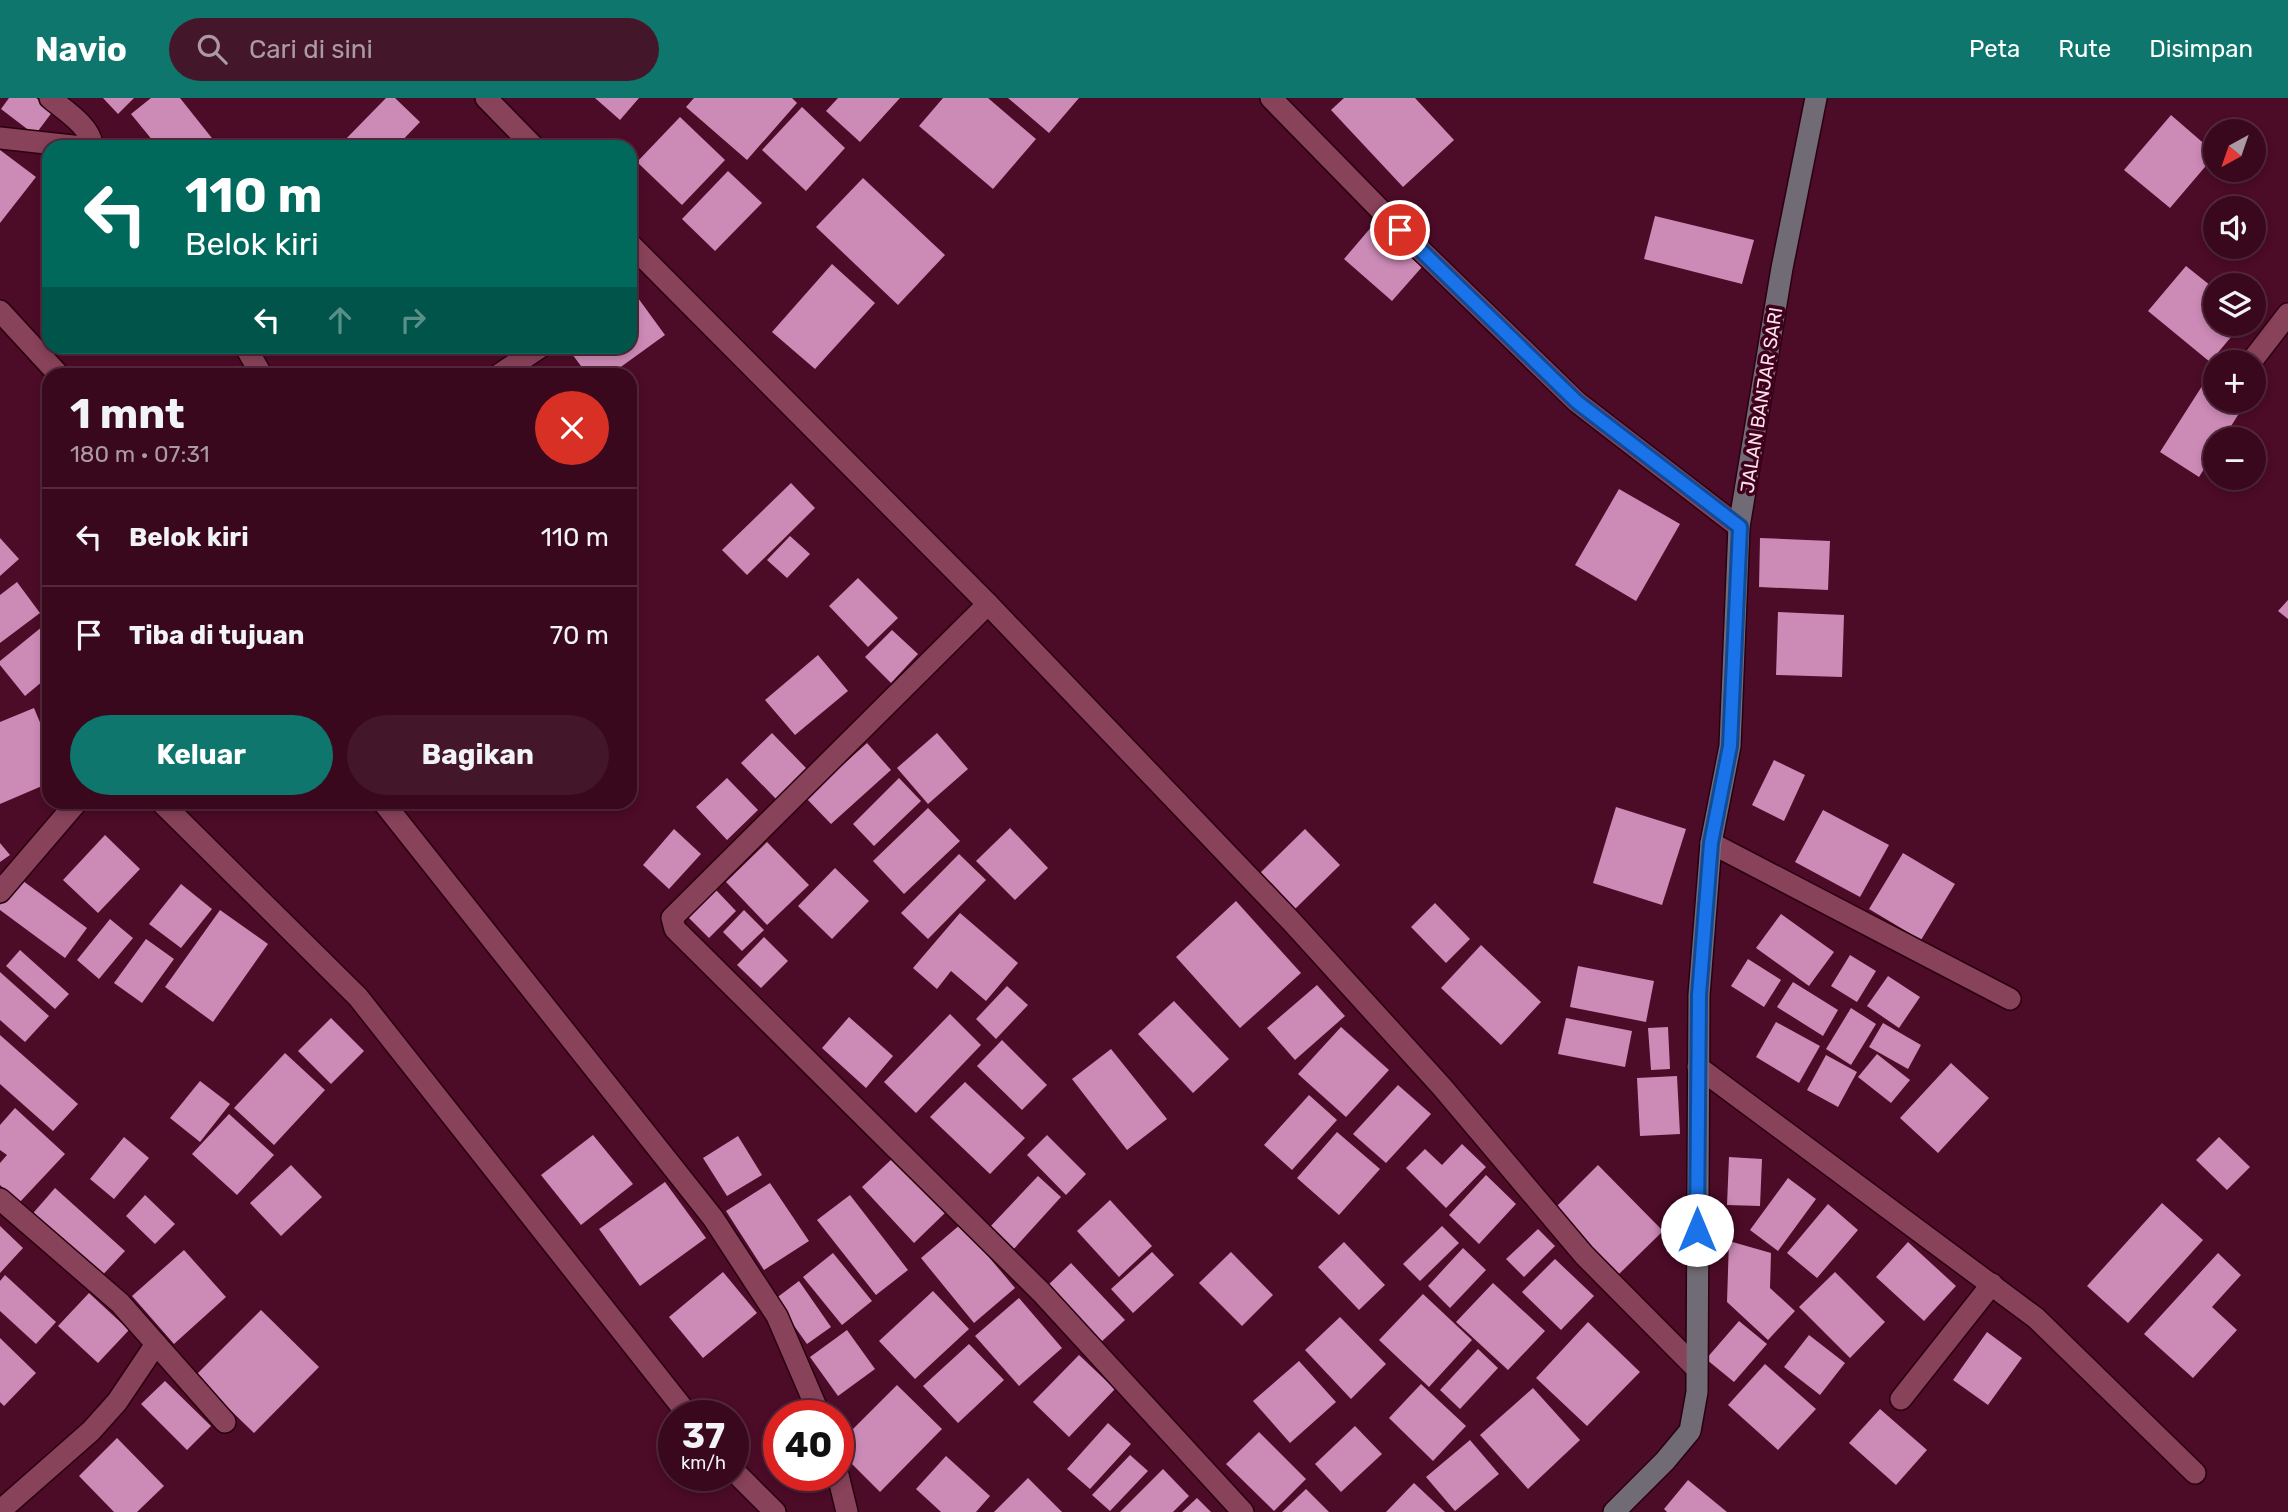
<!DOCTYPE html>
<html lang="id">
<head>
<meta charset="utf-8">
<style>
  body { margin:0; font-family:Rubik,sans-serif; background:#44162a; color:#f1f3f6; height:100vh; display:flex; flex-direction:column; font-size:26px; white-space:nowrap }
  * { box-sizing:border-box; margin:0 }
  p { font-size:23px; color:#ab9aa4 }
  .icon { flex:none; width:38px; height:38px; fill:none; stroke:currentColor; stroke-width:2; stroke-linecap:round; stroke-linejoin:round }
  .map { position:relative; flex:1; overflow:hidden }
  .side { position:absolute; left:42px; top:270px; width:595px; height:441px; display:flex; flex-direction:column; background:#39081d; border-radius:21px; box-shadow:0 4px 10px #0003,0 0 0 2px #53293b }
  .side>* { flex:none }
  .hud { position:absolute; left:42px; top:42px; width:595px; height:214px; border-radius:21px; box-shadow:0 4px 10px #0003,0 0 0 2px #53293b; background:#00695c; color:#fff; overflow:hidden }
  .needle { width:46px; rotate:220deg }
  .fabs { position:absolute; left:2203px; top:21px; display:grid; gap:14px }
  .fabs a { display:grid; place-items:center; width:63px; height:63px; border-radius:50%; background:#39081d; box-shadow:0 4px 10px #0003,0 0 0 2px #53293b; font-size:35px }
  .speed { position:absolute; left:658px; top:1302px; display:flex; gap:14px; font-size:35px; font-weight:700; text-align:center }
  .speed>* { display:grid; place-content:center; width:91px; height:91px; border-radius:50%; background:#39081d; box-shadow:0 4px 10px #0003,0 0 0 2px #53293b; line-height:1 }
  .speed small { font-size:18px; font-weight:400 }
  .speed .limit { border:10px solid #d22; background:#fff; color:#111 }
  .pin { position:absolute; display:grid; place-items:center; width:60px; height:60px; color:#fff; margin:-30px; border:4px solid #fff; border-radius:50%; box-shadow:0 2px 7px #0007 }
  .me { position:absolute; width:77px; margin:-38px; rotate:0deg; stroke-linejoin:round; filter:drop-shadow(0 0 5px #0008) }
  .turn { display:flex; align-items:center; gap:24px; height:147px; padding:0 28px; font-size:32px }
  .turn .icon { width:91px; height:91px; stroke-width:2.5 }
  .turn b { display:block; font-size:49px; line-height:60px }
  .lanes { display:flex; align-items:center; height:66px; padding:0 28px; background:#0003; justify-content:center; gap:35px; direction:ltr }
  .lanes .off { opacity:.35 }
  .round { display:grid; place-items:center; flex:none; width:74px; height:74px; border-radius:37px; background:#44162a }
  .summary { display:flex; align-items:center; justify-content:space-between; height:119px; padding:0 28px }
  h1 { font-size:42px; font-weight:700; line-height:52px }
  .primary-button { display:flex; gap:14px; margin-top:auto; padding:14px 28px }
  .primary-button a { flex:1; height:80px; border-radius:42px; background:#0f766e; color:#fff; font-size:28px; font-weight:700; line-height:80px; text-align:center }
  .primary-button a+a { background:#44162a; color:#f1f3f6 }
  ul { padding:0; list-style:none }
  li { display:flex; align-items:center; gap:21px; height:98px; padding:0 28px; border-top:2px solid #53293b }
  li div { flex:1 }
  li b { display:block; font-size:26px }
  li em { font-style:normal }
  header { display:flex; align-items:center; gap:42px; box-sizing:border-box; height:98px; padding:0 35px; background:#0f766e; color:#fff }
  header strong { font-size:33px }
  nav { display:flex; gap:38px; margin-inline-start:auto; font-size:24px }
  .search { width:490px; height:63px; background:#44162a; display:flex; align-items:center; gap:18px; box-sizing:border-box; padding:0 24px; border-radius:38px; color:#ab9aa4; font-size:26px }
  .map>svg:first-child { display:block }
  .building { fill:#cc8ab6 }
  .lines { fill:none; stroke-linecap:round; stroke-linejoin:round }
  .street-casing { stroke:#2a0010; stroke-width:24 }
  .secondary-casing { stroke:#2a0010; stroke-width:24 }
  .street { stroke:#88425a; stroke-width:21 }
  .secondary { stroke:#716b75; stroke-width:21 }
  .route-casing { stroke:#114b97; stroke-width:18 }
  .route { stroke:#1a73e8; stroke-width:12 }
  .labels { text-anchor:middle; stroke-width:7; stroke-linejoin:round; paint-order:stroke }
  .street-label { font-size:19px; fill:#fae1e7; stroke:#40001d }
</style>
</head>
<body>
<header>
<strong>Navio</strong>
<div class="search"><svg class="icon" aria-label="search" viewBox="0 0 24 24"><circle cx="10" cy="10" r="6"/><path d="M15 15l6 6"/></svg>Cari di sini</div>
<nav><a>Peta</a><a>Rute</a><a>Disimpan</a></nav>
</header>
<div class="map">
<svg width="2288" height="1414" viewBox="0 0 2288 1414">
  <rect width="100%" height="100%" fill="#4c0b27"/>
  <!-- building -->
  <g class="building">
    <path d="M9 0H36L53 13 35 37 1 11Z"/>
    <path d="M103 0H134L118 16Z"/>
    <path d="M151 0H180L219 49H158L131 16Z"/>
    <path d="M386 0H395L420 24 396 49H342L340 47Z"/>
    <path d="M595 0H639L620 22Z"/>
    <path d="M694 0H792L797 5 747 62 686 9Z"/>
    <path d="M838 0H900L860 44 826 13Z"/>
    <path d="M943 0H988L1036 41 993 91 919 28Z"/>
    <path d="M1008 0H1079L1049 35Z"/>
    <path d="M1344 0H1415L1454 42 1403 89 1331 12Z"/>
    <path d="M802 9 845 50 806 93 762 52Z"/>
    <path d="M2171 17 2216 56 2170 110 2124 72Z"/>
    <path d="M680 19 725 62 682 107 637 64Z"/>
    <path d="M0 52 36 79 0 125Z"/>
    <path d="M728 73 762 105 715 153 682 121Z"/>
    <path d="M863 80 945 157 898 207 816 129Z"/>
    <path d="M1655 118 1754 142 1742 186 1644 161Z"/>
    <path d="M1373 127 1422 169 1392 203 1344 161Z"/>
    <path d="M832 166 875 205 815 271 772 234Z"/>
    <path d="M2186 168 2216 192V226H2242L2210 264 2148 213Z"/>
    <path d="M630 189 665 237 611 276H587L566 248H630Z"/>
    <path d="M2204 285 2216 292V303H2232L2243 309 2223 341H2216V352L2199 379 2160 354Z"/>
    <path d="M791 385 815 410 747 477 722 452Z"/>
    <path d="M1619 391 1680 426 1636 503 1575 467Z"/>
    <path d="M790 438 810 456 787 480 767 462Z"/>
    <path d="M0 440 19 461 0 478Z"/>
    <path d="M1760 440 1830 443 1828 492 1759 489Z"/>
    <path d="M858 480 898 520 868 549 829 508Z"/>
    <path d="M17 484 40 515 0 545V497Z"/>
    <path d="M2288 502V521L2278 513Z"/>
    <path d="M1778 514 1844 517 1842 579 1776 577Z"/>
    <path d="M48 524 49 578 25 598 0 567V563Z"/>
    <path d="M892 532 918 556 891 585 865 559Z"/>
    <path d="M818 557 848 593 795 637 765 602Z"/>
    <path d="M34 610 49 646V685L0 706V624Z"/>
    <path d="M772 635 807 671 776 701 741 665Z"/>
    <path d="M937 635 968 671 928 706 897 670Z"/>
    <path d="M867 645 891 672 831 726 806 700Z"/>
    <path d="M1774 662 1805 677 1784 723 1752 707Z"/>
    <path d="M727 680 758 712 727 742 696 709Z"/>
    <path d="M899 680 921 703 874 748 853 726Z"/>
    <path d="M1616 709 1686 731 1662 807 1593 785Z"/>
    <path d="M928 710 960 743 904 796 873 763Z"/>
    <path d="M1823 712 1889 747 1860 799 1795 764Z"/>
    <path d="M1010 730 1048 770 1015 802 976 763Z"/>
    <path d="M674 731 701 756 669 791 643 767Z"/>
    <path d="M1305 731 1340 767 1295 811 1260 775Z"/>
    <path d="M105 737 140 771 98 815 63 782Z"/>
    <path d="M767 744 809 787 767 827 726 784Z"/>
    <path d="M0 745 10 757 0 764Z"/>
    <path d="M1903 755 1955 786 1921 842 1869 811Z"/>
    <path d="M959 756 986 782 928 841 901 815Z"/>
    <path d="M835 770 869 803 832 841 798 808Z"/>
    <path d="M19 780 87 830 65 860 0 812V807Z"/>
    <path d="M181 786 212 811 181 850 149 826Z"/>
    <path d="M716 792 736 813 709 840 688 819Z"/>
    <path d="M1236 803 1301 875 1240 930 1176 859Z"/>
    <path d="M1435 805 1470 841 1446 865 1411 829Z"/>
    <path d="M220 812 268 846 213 924 165 889Z"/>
    <path d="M744 812 764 832 742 853 723 834Z"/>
    <path d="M960 815 1018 865 986 903 951 873 937 891 913 870Z"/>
    <path d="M1781 816 1834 854 1809 888 1756 850Z"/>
    <path d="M110 821 133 840 99 881 77 862Z"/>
    <path d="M764 839 788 863 761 890 737 867Z"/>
    <path d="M146 841 174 861 142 905 114 885Z"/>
    <path d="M1481 847 1541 904 1501 947 1441 890Z"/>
    <path d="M20 852 69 896 55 911 6 868Z"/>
    <path d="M1850 857 1876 873 1857 904 1831 888Z"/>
    <path d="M1748 861 1781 882 1764 909 1731 888Z"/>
    <path d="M1578 868 1654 883 1646 924 1570 909Z"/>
    <path d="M0 874 49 918 25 944 0 922Z"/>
    <path d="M1888 878 1920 899 1899 930 1867 908Z"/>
    <path d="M1793 884 1838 912 1823 938 1777 909Z"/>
    <path d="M1317 887 1345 918 1295 962 1267 930Z"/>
    <path d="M1007 888 1028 907 996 941 976 921Z"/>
    <path d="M1174 903 1229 961 1193 995 1138 936Z"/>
    <path d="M1851 910 1876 926 1851 967 1826 951Z"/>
    <path d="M950 916 981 947 916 1015 884 984Z"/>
    <path d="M849 919 893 958 866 990 822 950Z"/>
    <path d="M331 920 364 953 331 986 298 953Z"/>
    <path d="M1566 920 1632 933 1625 969 1558 956Z"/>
    <path d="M1776 924 1820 948 1799 985 1756 959Z"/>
    <path d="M1883 925 1921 947 1908 971 1869 949Z"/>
    <path d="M1341 929 1389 972 1346 1019 1298 976Z"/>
    <path d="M1668 929 1670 971 1651 972 1648 930Z"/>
    <path d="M0 937 78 1006 53 1033 0 986Z"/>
    <path d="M1002 942 1047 987 1022 1012 977 968Z"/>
    <path d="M1111 951 1167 1021 1127 1052 1072 981Z"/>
    <path d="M285 955 325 992 274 1047 234 1010Z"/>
    <path d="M1877 956 1910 982 1891 1005 1858 979Z"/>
    <path d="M1826 957 1857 974 1838 1009 1807 992Z"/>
    <path d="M1951 965 1989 1000 1938 1055 1900 1020Z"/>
    <path d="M1677 978 1680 1036 1640 1038 1637 980Z"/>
    <path d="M200 983 230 1006 200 1044 170 1020Z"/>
    <path d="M965 984 1025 1040 990 1076 930 1019Z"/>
    <path d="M1398 987 1431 1016 1386 1065 1353 1036Z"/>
    <path d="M1309 997 1337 1022 1292 1072 1264 1047Z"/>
    <path d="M15 1010 65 1056 19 1105 0 1087V1065L7 1057 0 1052V1027Z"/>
    <path d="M229 1016 274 1057 237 1097 192 1056Z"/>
    <path d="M1337 1034 1380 1071 1339 1117 1297 1080Z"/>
    <path d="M593 1037 633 1086 581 1127 541 1077Z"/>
    <path d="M1047 1037 1086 1076 1066 1097 1027 1057Z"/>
    <path d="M738 1038 762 1077 727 1098 703 1060Z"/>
    <path d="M124 1039 149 1060 114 1101 90 1081Z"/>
    <path d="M2219 1039 2250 1069 2227 1092 2196 1062Z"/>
    <path d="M1462 1046 1486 1069 1446 1110 1406 1070 1425 1051 1442 1067Z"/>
    <path d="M894 1059 945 1115 914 1145 862 1089Z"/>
    <path d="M1729 1059 1762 1061 1760 1108 1727 1107Z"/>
    <path d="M291 1067 322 1099 281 1138 250 1105Z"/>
    <path d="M1598 1067 1663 1133 1618 1177 1553 1112Z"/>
    <path d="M1486 1077 1516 1106 1479 1146 1449 1117Z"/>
    <path d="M1038 1078 1061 1099 1012 1153 988 1131Z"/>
    <path d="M1788 1080 1816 1101 1778 1153 1750 1132Z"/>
    <path d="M665 1084 706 1140 640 1188 599 1131Z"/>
    <path d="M770 1085 809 1143 764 1172 726 1113Z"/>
    <path d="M55 1090 125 1153 97 1183 28 1121Z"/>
    <path d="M145 1097 175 1126 155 1146 126 1118Z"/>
    <path d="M850 1097 908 1172 876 1197 817 1122Z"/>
    <path d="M1110 1102 1152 1148 1119 1179 1077 1133Z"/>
    <path d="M2162 1105 2203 1142 2128 1225 2087 1188Z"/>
    <path d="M1828 1106 1858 1132 1817 1180 1787 1155Z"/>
    <path d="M961 1126 1015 1190 974 1225 921 1160Z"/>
    <path d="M0 1128 23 1150 0 1175Z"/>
    <path d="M1442 1128 1459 1145 1420 1183 1403 1166Z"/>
    <path d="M1538 1131 1555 1148 1524 1179 1506 1161Z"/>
    <path d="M1729 1143 1771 1155 1770 1190 1795 1213 1768 1242 1727 1204Z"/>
    <path d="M1344 1144 1385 1187 1359 1212 1318 1169Z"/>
    <path d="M1908 1144 1956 1188 1924 1223 1876 1179Z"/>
    <path d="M1463 1150 1486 1172 1450 1210 1428 1188Z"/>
    <path d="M184 1152 226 1199 174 1246 132 1198Z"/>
    <path d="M1152 1154 1174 1177 1133 1215 1111 1191Z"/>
    <path d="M1231 1154 1273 1197 1242 1228 1199 1185Z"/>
    <path d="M833 1155 872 1203 842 1227 803 1179Z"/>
    <path d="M2218 1155 2241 1177 2212 1209 2237 1232 2193 1280 2144 1236Z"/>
    <path d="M1555 1161 1594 1198 1561 1232 1522 1194Z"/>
    <path d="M1071 1165 1125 1222 1100 1245 1046 1189Z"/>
    <path d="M723 1174 757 1215 703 1260 669 1219Z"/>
    <path d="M1835 1174 1885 1224 1850 1260 1799 1209Z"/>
    <path d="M5 1177 56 1224 36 1246 0 1213V1183Z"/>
    <path d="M799 1183 831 1229 807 1246 775 1201Z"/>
    <path d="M1493 1185 1545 1233 1508 1272 1456 1224Z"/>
    <path d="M933 1193 969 1231 915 1281 879 1243Z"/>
    <path d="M89 1195 129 1232 98 1265 58 1228Z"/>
    <path d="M1423 1196 1472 1242 1429 1289 1379 1242Z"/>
    <path d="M1019 1200 1062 1250 1019 1288 975 1238Z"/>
    <path d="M261 1212 319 1269 254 1335 195 1278Z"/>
    <path d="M1340 1219 1386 1266 1351 1301 1305 1252Z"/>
    <path d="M1739 1223 1767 1246 1734 1284 1706 1261Z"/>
    <path d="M1588 1224 1640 1274 1587 1328 1536 1280Z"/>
    <path d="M847 1232 875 1271 838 1298 810 1259Z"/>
    <path d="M1987 1234 2022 1260 1988 1307 1953 1282Z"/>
    <path d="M1809 1237 1845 1265 1820 1297 1784 1269Z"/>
    <path d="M0 1240 36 1275 4 1308 0 1304Z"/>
    <path d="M969 1246 1004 1282 958 1325 923 1288Z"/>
    <path d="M1478 1251 1498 1270 1460 1311 1440 1292Z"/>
    <path d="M1079 1257 1115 1291 1069 1339 1033 1304Z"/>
    <path d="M1299 1263 1336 1304 1290 1345 1253 1303Z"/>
    <path d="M1765 1266 1816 1311 1778 1352 1728 1307Z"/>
    <path d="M165 1283 211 1328 187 1352 141 1306Z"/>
    <path d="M1421 1286 1466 1328 1433 1363 1389 1320Z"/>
    <path d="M897 1287 942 1331 880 1394 838 1352V1346Z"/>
    <path d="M1533 1290 1580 1342 1528 1391 1480 1337Z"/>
    <path d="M1880 1311 1927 1352 1896 1387 1849 1345Z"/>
    <path d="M1108 1325 1131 1346 1090 1391 1067 1371Z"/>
    <path d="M1355 1328 1382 1356 1341 1394 1315 1366Z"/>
    <path d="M1259 1334 1306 1381 1274 1413 1226 1366Z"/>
    <path d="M117 1340 164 1388 137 1414H114L79 1378Z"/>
    <path d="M1470 1342 1499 1376 1455 1413 1426 1379Z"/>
    <path d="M1130 1357 1148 1373 1110 1413 1092 1397Z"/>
    <path d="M946 1358 990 1398 976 1414H941L916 1391Z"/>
    <path d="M1163 1371 1189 1398 1173 1414H1120Z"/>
    <path d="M1028 1380 1062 1414H994Z"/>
    <path d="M1688 1382 1727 1414H1667L1664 1411Z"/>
    <path d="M1414 1385 1445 1414H1386Z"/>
    <path d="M1306 1391 1329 1414H1282Z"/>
    <path d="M1197 1400 1211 1414H1182Z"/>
  </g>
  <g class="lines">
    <defs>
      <g id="street">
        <path d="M50 0C64 12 89 27 92 46L90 49"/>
        <path d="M486 0 534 49"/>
        <path d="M1271 0 1400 132 1577 304 1739 429"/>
        <path d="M0 40 82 49"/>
        <path d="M630 146 988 506 1292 824 1442 989 1584 1157 1696 1270"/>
        <path d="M0 213 58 276"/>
        <path d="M245 248 261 276"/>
        <path d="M2251 264 2288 216"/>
        <path d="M500 276 542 248"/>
        <path d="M988 506 672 820 675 831 1041 1194 1243 1414"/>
        <path d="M161 704 358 899 689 1318"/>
        <path d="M383 704 713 1120 777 1218 820 1318"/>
        <path d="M1711 745 2010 901"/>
        <path d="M0 794 77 704"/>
        <path d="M1698 969 2036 1220 2195 1375"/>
        <path d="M0 1101 120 1205 225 1324"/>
        <path d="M1901 1301 1992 1186"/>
        <path d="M733 1372 775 1414"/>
        <path d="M838 1377 847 1414"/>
        <path d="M0 1413 91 1333 117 1304 156 1246"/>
      </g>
      <path id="secondary" d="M1614 1414 1665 1363 1690 1333 1697 1294 1699 897 1711 745 1730 648 1739 429 1782 170 1816 0"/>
    </defs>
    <!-- street casing -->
    <use href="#street" class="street-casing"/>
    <!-- secondary casing -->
    <use href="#secondary" class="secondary-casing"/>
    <!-- street -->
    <use href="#street" class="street"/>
    <!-- secondary -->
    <use href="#secondary" class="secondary"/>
  </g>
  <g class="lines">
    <defs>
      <path id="route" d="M1400 132 1577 304 1740 429 1730 648 1711 745 1699 897 1697 1132"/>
    </defs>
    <!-- route casing -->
    <use href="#route" class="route-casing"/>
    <!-- route -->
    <use href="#route" class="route"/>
  </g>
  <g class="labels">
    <!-- street labels -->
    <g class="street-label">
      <text transform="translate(1761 302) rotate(-81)" y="7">JALAN BANJAR SARI</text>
    </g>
  </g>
</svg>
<div class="fabs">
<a><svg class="needle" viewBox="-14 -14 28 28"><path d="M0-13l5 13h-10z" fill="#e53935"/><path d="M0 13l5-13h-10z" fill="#ab9aa4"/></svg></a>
<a><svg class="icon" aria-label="sound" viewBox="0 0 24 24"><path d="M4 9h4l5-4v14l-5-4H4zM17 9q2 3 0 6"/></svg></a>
<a><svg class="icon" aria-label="layers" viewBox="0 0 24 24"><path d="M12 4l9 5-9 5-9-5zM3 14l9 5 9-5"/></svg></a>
<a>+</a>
<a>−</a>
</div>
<div class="speed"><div>37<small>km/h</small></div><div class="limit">40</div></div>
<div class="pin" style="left:1400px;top:132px;background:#d93025"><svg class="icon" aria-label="arrive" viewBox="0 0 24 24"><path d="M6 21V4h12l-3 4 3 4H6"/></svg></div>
<svg class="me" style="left:1697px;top:1132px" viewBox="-20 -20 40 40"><circle r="19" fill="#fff"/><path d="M0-13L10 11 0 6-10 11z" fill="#1a73e8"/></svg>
<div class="hud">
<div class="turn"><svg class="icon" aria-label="left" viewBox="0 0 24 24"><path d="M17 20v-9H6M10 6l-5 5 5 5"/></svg><div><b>110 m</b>Belok kiri</div></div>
<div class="lanes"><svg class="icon" aria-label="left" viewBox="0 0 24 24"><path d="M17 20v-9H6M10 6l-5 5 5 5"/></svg><svg class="icon off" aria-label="ahead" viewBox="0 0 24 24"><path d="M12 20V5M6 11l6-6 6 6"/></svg><svg class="icon off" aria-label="right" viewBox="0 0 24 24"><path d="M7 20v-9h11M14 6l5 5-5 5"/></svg></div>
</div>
<section class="side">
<div class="summary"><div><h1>1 mnt</h1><p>180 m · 07:31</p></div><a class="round" style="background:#d93025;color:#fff"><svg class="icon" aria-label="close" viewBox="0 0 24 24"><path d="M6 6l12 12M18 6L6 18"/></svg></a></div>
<ul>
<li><svg class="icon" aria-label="left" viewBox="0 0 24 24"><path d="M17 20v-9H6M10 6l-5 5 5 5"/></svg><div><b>Belok kiri</b></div><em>110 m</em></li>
<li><svg class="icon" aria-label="arrive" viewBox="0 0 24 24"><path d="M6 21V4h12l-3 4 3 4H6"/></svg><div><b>Tiba di tujuan</b></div><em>70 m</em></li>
</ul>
<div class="primary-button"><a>Keluar</a><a>Bagikan</a></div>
</section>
</div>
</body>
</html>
